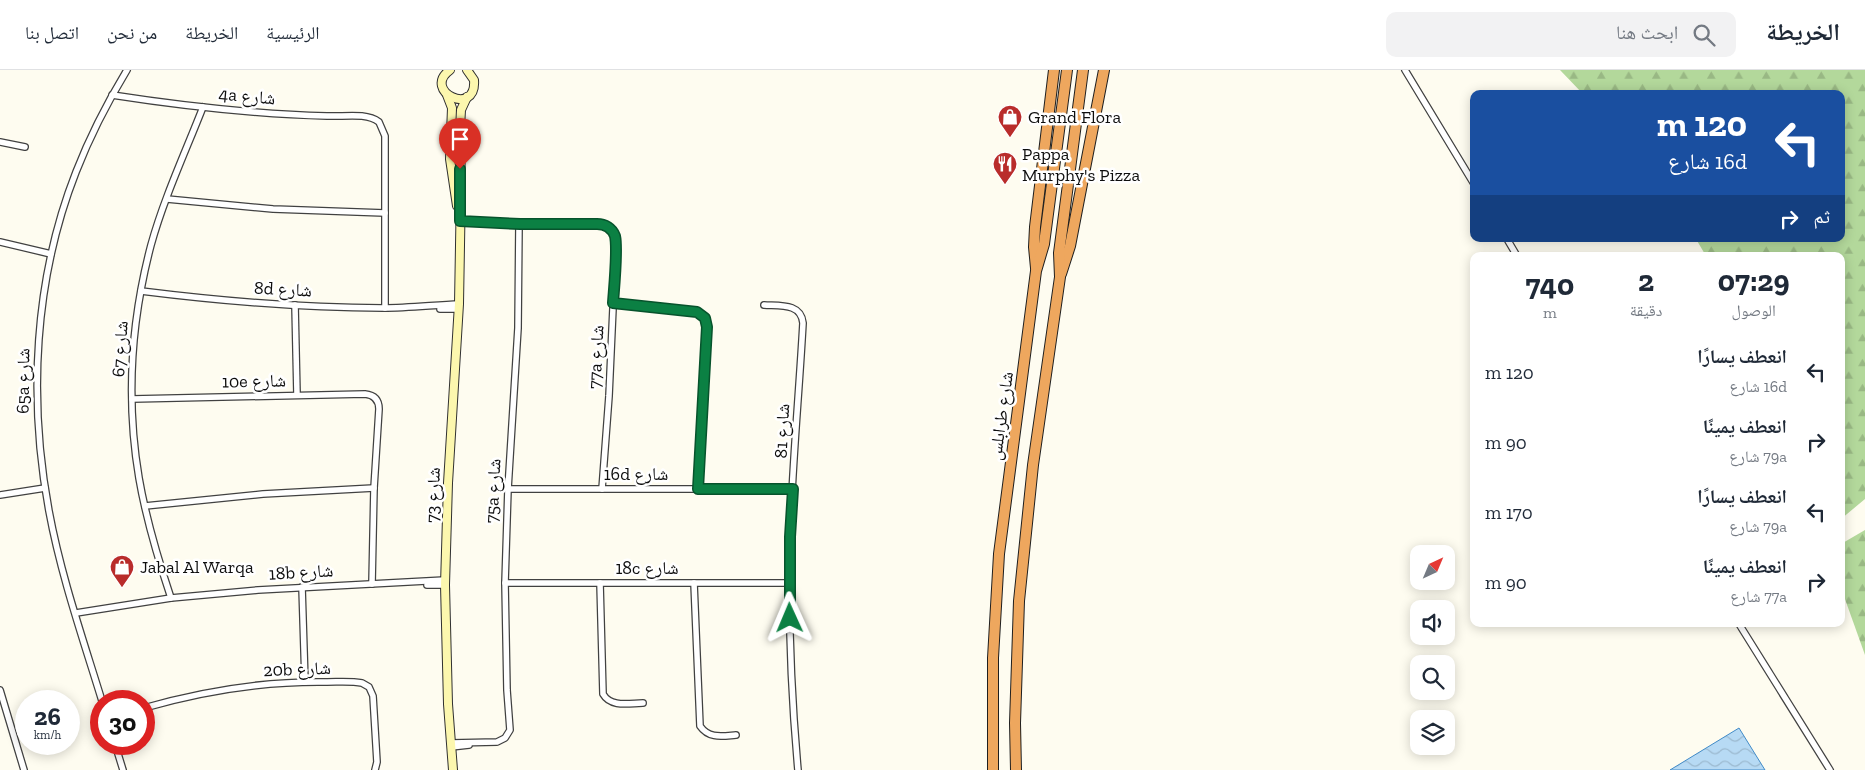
<!DOCTYPE html>
<html lang="ar">
<head>
<meta charset="utf-8">
<style>
  body { margin:0; font-family:"Zilla Slab","Noto Naskh Arabic",serif; background:#f2f2f3; color:#1f2937; direction:rtl; height:100vh; display:flex; flex-direction:column; font-size:19px; white-space:nowrap }
  * { box-sizing:border-box; margin:0 }
  p { font-size:16px; color:#747a83 }
  .icon { flex:none; width:28px; height:28px; fill:none; stroke:currentColor; stroke-width:2; stroke-linecap:round; stroke-linejoin:round }
  .map { position:relative; flex:1; overflow:hidden; direction:ltr }
  .details { position:absolute; left:1470px; top:182px; width:375px; height:375px; display:flex; flex-direction:column; background:#fff; border-radius:10px; box-shadow:0 2px 12px #0003; direction:rtl }
  .details>* { flex:none }
  .hud { position:absolute; left:1470px; top:20px; width:375px; height:152px; border-radius:10px; box-shadow:0 2px 12px #0003; direction:rtl; background:#1a4fa0; color:#fff; overflow:hidden }
  .needle { width:32px; rotate:44deg }
  .buttons { position:absolute; left:1410px; top:475px; display:grid; gap:10px }
  .buttons a { display:grid; place-items:center; width:45px; height:45px; border-radius:10px; background:#fff; box-shadow:0 2px 12px #0003; font-size:25px }
  .speed { position:absolute; left:15px; top:620px; display:flex; gap:10px; font-size:25px; font-weight:700; text-align:center }
  .speed>* { display:grid; place-content:center; width:65px; height:65px; border-radius:50%; background:#fff; box-shadow:0 2px 12px #0003; line-height:1 }
  .speed small { font-size:12px; font-weight:400 }
  .speed .limit { border:8px solid #d22; background:#fff; color:#111 }
  .pin { position:absolute; display:grid; place-items:center; width:42px; height:42px; color:#fff; margin:-51px -21px; border-radius:50% 50% 50% 0; rotate:-45deg; box-shadow:0 0 5px #0007 }
  .pin .icon { rotate:45deg }
  .me { position:absolute; width:55px; margin:-28px; rotate:359deg; stroke-linejoin:round; filter:drop-shadow(0 0 4px #0008) }
  .turn { display:flex; align-items:center; gap:18px; height:105px; padding:0 15px; font-size:22px }
  .turn .icon { width:65px; height:65px; stroke-width:2.5 }
  .turn b { display:block; font-size:35px; line-height:42px }
  .then { display:flex; align-items:center; height:48px; padding:0 15px; background:#0003; gap:10px; font-size:19px }
  .eta { display:flex; justify-content:space-evenly; align-items:center; height:85px; text-align:center }
  .eta b { font-size:30px; font-weight:700; line-height:35px }
  ul { padding:0; list-style:none }
  li { display:flex; align-items:center; gap:15px; height:70px; padding:0 15px }
  li div { flex:1 }
  li b { display:block; font-size:19px }
  li em { font-style:normal }
  header { display:flex; align-items:center; gap:30px; box-sizing:border-box; height:70px; padding:0 25px; background:#fff; border-bottom:1px solid #e0e1e3 }
  header strong { font-size:24px }
  nav { display:flex; gap:28px; margin-inline-start:auto; font-size:18px }
  .search { width:350px; height:45px; background:#f2f2f3; display:flex; align-items:center; gap:12px; box-sizing:border-box; padding:0 18px; border-radius:10px; color:#747a83; font-size:19px }
  .map>svg:first-child { display:block }
  .forest { fill:url(#forest-firs) }
  .water { fill:url(#water-waves); stroke:#418bc8 }
  .lines { fill:none; stroke-linecap:round; stroke-linejoin:round }
  .street-casing { stroke:#414141; stroke-width:8 }
  .secondary-casing { stroke:#303030; stroke-width:10 }
  .highway-casing { stroke:#1f1f1f; stroke-width:12 }
  .street { stroke:#fff; stroke-width:5.5 }
  .secondary { stroke:#fcf7ae; stroke-width:8 }
  .highway { stroke:#eea75e; stroke-width:10 }
  .route-casing { stroke:#07532c; stroke-width:12 }
  .route { stroke:#0b8043; stroke-width:9 }
  .labels { text-anchor:middle; stroke-width:5; stroke-linejoin:round; paint-order:stroke }
  .street-label { font-size:18px; fill:#0e0e0e; stroke:#fff }
  .poi-label { font-size:18px; fill:#0e0e0e; stroke:#fff; text-anchor:start }
</style>
</head>
<body>
<header>
<strong>الخريطة</strong>
<div class="search"><svg class="icon" aria-label="search" viewBox="0 0 24 24"><circle cx="10" cy="10" r="6"/><path d="M15 15l6 6"/></svg>ابحث هنا</div>
<nav><a>الرئيسية</a><a>الخريطة</a><a>من نحن</a><a>اتصل بنا</a></nav>
</header>
<div class="map">
<svg width="1865" height="700" viewBox="0 0 1865 700">
  <defs>
    <pattern id="forest-firs" width="22" height="20" patternUnits="userSpaceOnUse" patternTransform="scale(1.25)"><rect width="22" height="20" fill="#b3d89b"/><path d="M5 1l3.5 6h-7zM16 11l3.5 6h-7z" fill="#99b884"/></pattern>
    <pattern id="water-waves" width="16" height="10" patternUnits="userSpaceOnUse" patternTransform="scale(1.25)"><rect width="16" height="10" fill="#b7daf4"/><path d="M0 5q4-4 8 0t8 0" fill="none" stroke="#9cbad0"/></pattern>
  </defs>
  <rect width="100%" height="100%" fill="#fefcf0"/>
  <!-- forest -->
  <g class="forest">
    <path d="M1560 0H1865V429L1841 449V186H1706L1696 169H1841V24H1583Z"/>
    <path d="M1865 460V585L1841 518V474Z"/>
  </g>
  <!-- water -->
  <path class="water" d="M1739 658 1765 700H1670Z"/>
  <g class="lines">
    <defs>
      <g id="street">
        <path d="M1405 0 1474 114"/>
        <path d="M112 25C183 36 255 44 327 46 343 47 366 42 379 52L385 66V238"/>
        <path d="M0 72 25 77"/>
        <path d="M167 129 273 139 385 143"/>
        <path d="M460 151 519 154H601L613 162 616 172 609 326 602 419"/>
        <path d="M1507 169 1517 186"/>
        <path d="M0 172 51 184"/>
        <path d="M141 221C221 231 302 238 383 238 409 238 434 235 459 234"/>
        <path d="M613 233 697 242 705 248 707 257 698 419"/>
        <path d="M295 235 297 325"/>
        <path d="M764 235C780 236 801 233 803 253 799 325 792 397 790 469 788 546 791 623 798 700"/>
        <path d="M440 239H459"/>
        <path d="M132 329 365 324C374 325 379 330 379 339L374 418 372 514"/>
        <path d="M508 419H793"/>
        <path d="M0 425 45 418"/>
        <path d="M145 436 263 424 374 418"/>
        <path d="M505 513H789"/>
        <path d="M600 513 603 624C611 638 630 633 643 633"/>
        <path d="M694 513 700 656C709 669 722 666 736 665"/>
        <path d="M427 515H445"/>
        <path d="M302 517 305 612"/>
        <path d="M171 528C158 489 146 449 139 408 126 331 131 251 151 175 164 128 185 83 203 37"/>
        <path d="M76 543 171 528 258 520 445 510"/>
        <path d="M1739 554 1830 700"/>
        <path d="M0 620 24 700"/>
        <path d="M102 631C83 569 61 506 49 441 28 329 34 209 76 102 90 66 107 33 127 0"/>
        <path d="M144 638C203 621 266 611 327 612 339 612 351 611 362 613L369 617 373 626 377 692 375 700"/>
        <path d="M451 673 497 672 505 668 510 660 507 620 505 513 508 419 518 258 519 154"/>
        <path d="M115 674 123 700"/>
        <path d="M451 677 469 675"/>
      </g>
      <g id="secondary">
        <path d="M450 0C421 21 477 48 474 10L467 0"/>
        <path d="M447 25 452 38 450 89 457 136"/>
        <path d="M453 700 448 634 445 515 448 413 459 234 461 117 460 58 461 40 467 27"/>
      </g>
      <g id="highway">
        <path d="M1036 198 1034 177 1035 157 1054 0"/>
        <path d="M1061 204 1070 176 1104 0"/>
        <path d="M993 700V588L999 484 1036 201 1044 174 1067 0"/>
        <path d="M1016 700 1015 653 1019 531 1033 395 1060 207 1059 183 1083 0"/>
      </g>
    </defs>
    <!-- street casing -->
    <use href="#street" class="street-casing"/>
    <!-- secondary casing -->
    <use href="#secondary" class="secondary-casing"/>
    <!-- highway casing -->
    <use href="#highway" class="highway-casing"/>
    <!-- street -->
    <use href="#street" class="street"/>
    <!-- secondary -->
    <use href="#secondary" class="secondary"/>
    <!-- highway -->
    <use href="#highway" class="highway"/>
  </g>
  <g class="lines">
    <defs>
      <path id="route" d="M460 99V151L520 154H597C605 154 612 158 615 166 618 179 614 218 613 233L697 242 705 248 707 257 698 419H793L790 467V548"/>
    </defs>
    <!-- route casing -->
    <use href="#route" class="route-casing"/>
    <!-- route -->
    <use href="#route" class="route"/>
  </g>
  <!-- icons -->
  <defs>
    <symbol id="shop-pin" viewBox="-11 -11 22 30"><path d="M0 17L-7.5 6A9.5 9.5 0 1 1 7.5 6Z" fill="#b92c2b" stroke="#fff"/><path d="M-5-2.5h2.3a2.7 3.5 0 0 1 5.4 0H5L5.5 6h-11ZM-1.5-2.5h3a1.5 2.3 0 0 0-3 0Z" fill="#fff"/></symbol>
    <symbol id="restaurant-pin" viewBox="-11 -11 22 30"><path d="M0 17L-7.5 6A9.5 9.5 0 1 1 7.5 6Z" fill="#b92c2b" stroke="#fff"/><path d="M-5-6h1v4h1v-4h1v4h1v-4h1v5L-1.5 .5V6h-2V.5L-5-1ZM5-6V6H3V1.5H1.5Q1.5-4 5-6Z" fill="#fff"/></symbol>
  </defs>
  <g fill-rule="evenodd">
    <use href="#shop-pin" x="996" y="33" width="28" height="38"/>
    <use href="#restaurant-pin" x="991" y="80" width="28" height="38"/>
    <use href="#shop-pin" x="108" y="483" width="28" height="38"/>
  </g>
  <g class="labels">
    <!-- street labels -->
    <g class="street-label">
      <text transform="translate(247 26) rotate(5)" y="6">4a شارع</text>
      <text transform="translate(283 219) rotate(3)" y="6">8d شارع</text>
      <text transform="translate(120 279) rotate(-86)" y="6">شارع 67</text>
      <text transform="translate(596 287) rotate(-87)" y="6">77a شارع</text>
      <text transform="translate(23 311) rotate(-89)" y="6">65a شارع</text>
      <text transform="translate(254 311) rotate(-1)" y="6">10e شارع</text>
      <text transform="translate(1001 346) rotate(-82)" y="6">شارع طرابلس</text>
      <text transform="translate(782 361) rotate(-87)" y="6">شارع 81</text>
      <text x="636" y="410">16d شارع</text>
      <text transform="translate(493 421) rotate(-87)" y="6">75a شارع</text>
      <text transform="translate(433 425) rotate(-88)" y="6">شارع 73</text>
      <text x="647" y="504">18c شارع</text>
      <text transform="translate(301 502) rotate(-3)" y="6">18b شارع</text>
      <text transform="translate(297 599) rotate(-2)" y="6">20b شارع</text>
    </g>
    <!-- poi labels -->
    <g class="poi-label">
      <text x="1028" y="53">Grand Flora</text>
      <text x="1022" y="90">Pappa<tspan x="1022" dy="21">Murphy's Pizza</tspan></text>
      <text x="140" y="503">Jabal Al Warqa</text>
    </g>
  </g>
</svg>
<div class="buttons">
<a><svg class="needle" viewBox="-14 -14 28 28"><path d="M0-13l5 13h-10z" fill="#e53935"/><path d="M0 13l5-13h-10z" fill="#747a83"/></svg></a>
<a><svg class="icon" aria-label="sound" viewBox="0 0 24 24"><path d="M4 9h4l5-4v14l-5-4H4zM17 9q2 3 0 6"/></svg></a>
<a><svg class="icon" aria-label="search" viewBox="0 0 24 24"><circle cx="10" cy="10" r="6"/><path d="M15 15l6 6"/></svg></a>
<a><svg class="icon" aria-label="layers" viewBox="0 0 24 24"><path d="M12 4l9 5-9 5-9-5zM3 14l9 5 9-5"/></svg></a>
</div>
<div class="speed"><div>26<small>km/h</small></div><div class="limit">30</div></div>
<div class="pin" style="left:460px;top:99px;background:#d93025"><svg class="icon" aria-label="arrive" viewBox="0 0 24 24"><path d="M6 21V4h12l-3 4 3 4H6"/></svg></div>
<svg class="me" style="left:790px;top:548px" viewBox="-20 -20 40 40"><path d="M0-17L14 15 0 8-14 15z" fill="#0b8043" stroke="#fff" stroke-width="4"/></svg>
<div class="hud">
<div class="turn"><svg class="icon" aria-label="left" viewBox="0 0 24 24"><path d="M17 20v-9H6M10 6l-5 5 5 5"/></svg><div><b>120 m</b>16d شارع</div></div>
<div class="then">ثم<svg class="icon" aria-label="right" viewBox="0 0 24 24"><path d="M7 20v-9h11M14 6l5 5-5 5"/></svg></div>
</div>
<section class="details">
<div class="eta">
<div><b>07:29</b><p>الوصول</p></div>
<div><b>2</b><p>دقيقة</p></div>
<div><b>740</b><p>m</p></div>
</div>
<ul>
<li><svg class="icon" aria-label="left" viewBox="0 0 24 24"><path d="M17 20v-9H6M10 6l-5 5 5 5"/></svg><div><b>انعطف يسارًا</b><p>16d شارع</p></div><em>120 m</em></li>
<li><svg class="icon" aria-label="right" viewBox="0 0 24 24"><path d="M7 20v-9h11M14 6l5 5-5 5"/></svg><div><b>انعطف يمينًا</b><p>79a شارع</p></div><em>90 m</em></li>
<li><svg class="icon" aria-label="left" viewBox="0 0 24 24"><path d="M17 20v-9H6M10 6l-5 5 5 5"/></svg><div><b>انعطف يسارًا</b><p>79a شارع</p></div><em>170 m</em></li>
<li><svg class="icon" aria-label="right" viewBox="0 0 24 24"><path d="M7 20v-9h11M14 6l5 5-5 5"/></svg><div><b>انعطف يمينًا</b><p>77a شارع</p></div><em>90 m</em></li>
</ul>
</section>
</div>
</body>
</html>
